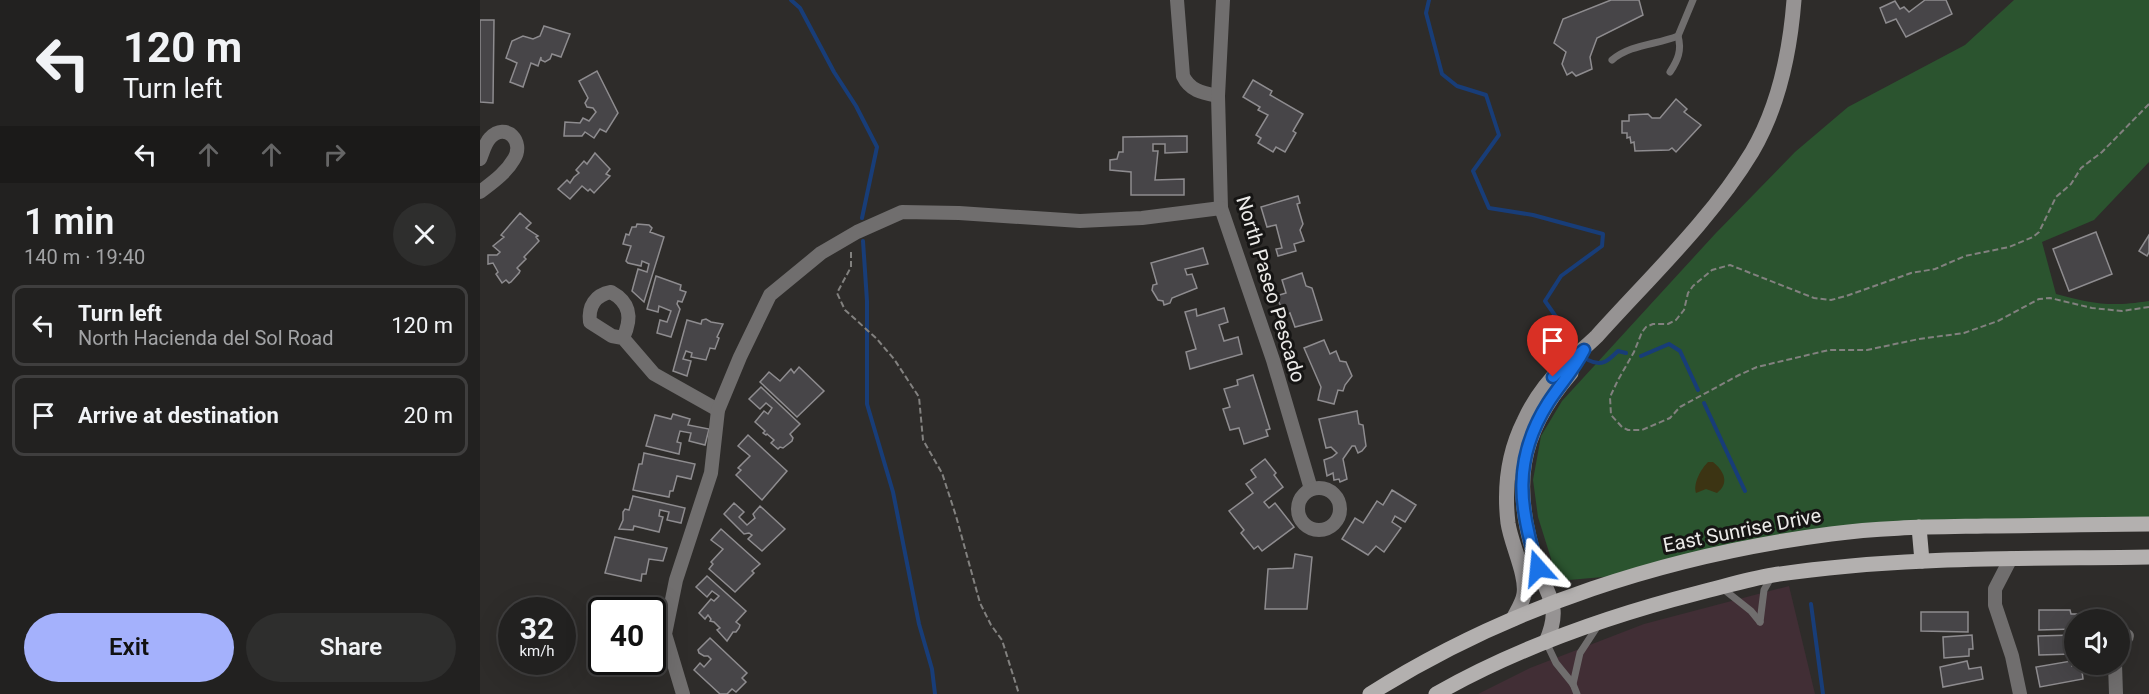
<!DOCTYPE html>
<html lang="en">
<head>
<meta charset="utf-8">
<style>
  body { margin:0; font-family:Roboto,sans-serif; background:#2e2e2d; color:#f1f3f6; height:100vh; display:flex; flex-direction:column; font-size:22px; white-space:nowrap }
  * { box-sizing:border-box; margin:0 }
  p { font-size:20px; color:#a2a3a5 }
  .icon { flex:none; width:33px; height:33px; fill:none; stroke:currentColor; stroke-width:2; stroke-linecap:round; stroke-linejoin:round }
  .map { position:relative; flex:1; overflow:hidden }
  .drawer { display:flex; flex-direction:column; background:#222120; width:480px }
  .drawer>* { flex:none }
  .guide { background:#222120; color:#f1f3f6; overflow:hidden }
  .tools { position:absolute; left:1584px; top:609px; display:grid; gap:12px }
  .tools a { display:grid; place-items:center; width:66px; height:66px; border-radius:50%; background:#222120; box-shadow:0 6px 24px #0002,0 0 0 2px #3f3e3e; font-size:30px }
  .speed { position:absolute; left:18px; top:597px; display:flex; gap:12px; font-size:30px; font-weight:700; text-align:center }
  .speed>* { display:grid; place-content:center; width:78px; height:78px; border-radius:50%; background:#222120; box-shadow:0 6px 24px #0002,0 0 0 2px #3f3e3e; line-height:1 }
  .speed small { font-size:15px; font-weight:400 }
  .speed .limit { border:3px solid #111; border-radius:9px; background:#fff; color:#111 }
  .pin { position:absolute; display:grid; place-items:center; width:51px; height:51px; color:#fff; margin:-62px -26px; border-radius:50% 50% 50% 0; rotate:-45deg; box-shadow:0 0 6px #0007 }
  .pin .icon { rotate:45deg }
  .me { position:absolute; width:66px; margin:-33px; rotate:342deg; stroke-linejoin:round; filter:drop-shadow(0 0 4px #0008) }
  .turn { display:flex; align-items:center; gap:21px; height:126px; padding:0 24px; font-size:27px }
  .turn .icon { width:78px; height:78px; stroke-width:2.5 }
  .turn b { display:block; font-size:42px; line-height:51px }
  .lanes { display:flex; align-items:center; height:57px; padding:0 24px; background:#0003; justify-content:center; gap:30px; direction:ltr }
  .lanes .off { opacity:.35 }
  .round { display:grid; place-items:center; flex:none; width:63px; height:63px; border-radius:32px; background:#2e2e2d }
  .headline { display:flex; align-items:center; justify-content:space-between; height:102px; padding:0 24px }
  h1 { font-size:36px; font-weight:600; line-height:45px }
  .action { display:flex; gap:12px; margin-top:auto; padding:12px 24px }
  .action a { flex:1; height:69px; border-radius:36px; background:#a4b1fc; color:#111; font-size:24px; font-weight:600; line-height:69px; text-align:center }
  .action a+a { background:#2e2e2d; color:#f1f3f6 }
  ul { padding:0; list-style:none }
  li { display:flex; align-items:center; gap:18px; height:81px; margin:0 12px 9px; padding:0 12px; border:3px solid #3f3e3e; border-radius:12px }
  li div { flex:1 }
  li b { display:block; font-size:22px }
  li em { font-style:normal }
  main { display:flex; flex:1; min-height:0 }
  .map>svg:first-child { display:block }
  .commercial { fill:#412e35 }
  .green { fill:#2b542f }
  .sand { fill:#3c3413 }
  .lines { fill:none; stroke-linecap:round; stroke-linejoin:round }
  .stream { stroke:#183d78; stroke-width:4 }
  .building { fill:#474548; stroke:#8e8c8f; stroke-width:1.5 }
  .path { stroke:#82817f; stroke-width:2; stroke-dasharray:6 3; stroke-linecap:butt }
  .lane { stroke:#706e6e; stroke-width:7 }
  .street { stroke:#706e6e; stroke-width:14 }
  .secondary { stroke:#969393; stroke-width:15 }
  .primary { stroke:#b3b0af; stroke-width:15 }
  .route-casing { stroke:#114b97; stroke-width:15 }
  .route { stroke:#1a73e8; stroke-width:10 }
  .labels { text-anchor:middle; stroke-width:6; stroke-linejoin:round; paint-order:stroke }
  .street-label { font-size:20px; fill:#ecebe9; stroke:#161514 }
</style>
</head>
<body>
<main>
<section class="drawer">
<div class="guide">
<div class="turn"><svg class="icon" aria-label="left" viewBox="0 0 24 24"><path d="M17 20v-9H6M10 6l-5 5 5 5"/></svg><div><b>120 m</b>Turn left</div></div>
<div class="lanes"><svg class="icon" aria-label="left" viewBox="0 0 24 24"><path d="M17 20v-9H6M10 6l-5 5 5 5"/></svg><svg class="icon off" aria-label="ahead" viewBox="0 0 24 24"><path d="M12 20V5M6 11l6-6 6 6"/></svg><svg class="icon off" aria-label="ahead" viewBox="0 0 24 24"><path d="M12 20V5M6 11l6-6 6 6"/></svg><svg class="icon off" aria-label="right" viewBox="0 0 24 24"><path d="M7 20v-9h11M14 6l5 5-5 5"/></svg></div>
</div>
<div class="headline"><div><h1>1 min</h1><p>140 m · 19:40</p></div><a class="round"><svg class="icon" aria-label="close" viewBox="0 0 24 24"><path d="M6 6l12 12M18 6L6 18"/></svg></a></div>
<ul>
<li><svg class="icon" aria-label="left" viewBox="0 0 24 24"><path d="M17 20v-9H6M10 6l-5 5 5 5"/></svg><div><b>Turn left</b><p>North Hacienda del Sol Road</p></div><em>120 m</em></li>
<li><svg class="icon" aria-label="arrive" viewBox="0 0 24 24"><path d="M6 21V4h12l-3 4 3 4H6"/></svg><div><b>Arrive at destination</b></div><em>20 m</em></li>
</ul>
<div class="action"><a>Exit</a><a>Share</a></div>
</section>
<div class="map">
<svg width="1669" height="694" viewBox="0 0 1669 694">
  <rect width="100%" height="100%" fill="#2e2c2a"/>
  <!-- commercial -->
  <path class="commercial" d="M1309 586 1335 694H998L1050 668 1164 624Z"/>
  <!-- green -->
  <path class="green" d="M1534 0H1669V162L1614 220 1562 242 1576 294C1613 304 1630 307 1669 301V524L1353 534 1156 574 1078 581 1058 517 1053 480 1061 436 1082 401 1235 234 1315 152 1368 107 1485 45Z"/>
  <!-- sand -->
  <path class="sand" d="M1228 462H1233C1244 471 1250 483 1237 493L1226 489 1216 493C1213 483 1221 469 1228 462Z"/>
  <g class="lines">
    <!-- stream -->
    <g class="stream">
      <path d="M311 0 320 8 354 72 376 106 397 147 382 218"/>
      <path d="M949 0 946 13 962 74 977 86 1006 95 1019 135 993 171 1009 208 1053 215 1123 234 1122 246 1081 276 1065 301 1097 347"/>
      <path d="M383 241 387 301V404L413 492 439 624 452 669 455 694"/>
      <path d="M1161 356 1189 344 1200 351 1218 390"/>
      <path d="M1108 360C1122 367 1128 361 1138 351L1146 353"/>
      <path d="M1224 403 1265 491"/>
      <path d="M1331 604 1343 694"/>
    </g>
  </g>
  <!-- building -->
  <g class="building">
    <path d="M1131 0H1159L1163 15 1117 38 1110 57 1112 69 1096 76 1092 72 1087 75 1082 64 1086 52 1074 43 1083 19Z"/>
    <path d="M1445 0H1466L1472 14 1426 37 1416 19 1406 23 1400 8 1415 1 1420 9 1424 7 1429 12Z"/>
    <path d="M0 20H14L13 103 0 102Z"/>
    <path d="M64 26 90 34 81 57 72 54 70 59 65 62 61 60V57L58 66 51 63 43 87 30 82 37 63 26 58 32 41 43 36 53 39 60 36Z"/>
    <path d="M117 71 138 113 126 132 120 129 114 138 105 132 102 136H84L85 122 100 123 103 118 109 121 116 112 113 108 107 107 105 103 108 98 99 81Z"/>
    <path d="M773 80 792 91 790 95 823 114 813 131 816 133 805 152 796 147 793 152 778 143 781 138 776 135 788 115 778 110 780 107 763 97Z"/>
    <path d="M1196 99 1207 109 1204 112 1221 125 1196 152 1192 148 1189 150 1155 151 1154 142 1151 143 1150 137 1147 138V133H1142V121H1149V115L1168 114 1172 118H1180Z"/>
    <path d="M707 136V152L685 153V144H673V151H678L675 180 704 179V195H651V172L630 170V160L637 159 639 152H643V137Z"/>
    <path d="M115 153 130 169 126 174 130 176 114 193 110 189 108 191 102 186 90 199 78 189 87 180 90 183 94 177 99 173 96 170 104 161 107 164Z"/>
    <path d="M818 196 820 203 817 204 823 224 820 230 824 241 814 244 816 251 798 256 796 249 802 248 796 225 787 227 781 207Z"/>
    <path d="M40 213 51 223 46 228 58 236 56 237 59 241 44 257 46 259 37 268 40 271 39 273 31 282 29 283 26 280 22 283 16 274 18 272 13 263 8 264V255H17L20 252 13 246 24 237 21 235Z"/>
    <path d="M157 224 169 225 172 228 170 232 184 237 164 302 152 291 158 269 167 272 169 264 162 261 161 266 148 263 146 261 151 246 143 244 146 234 149 235 152 227H156Z"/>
    <path d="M1616 232 1632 274 1589 291 1573 249Z"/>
    <path d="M1669 235V252L1667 256 1659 251Z"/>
    <path d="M723 248 728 264 705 269 707 275 712 274 717 288 692 298 690 303 684 305 683 301 678 300 672 290 673 285 677 284 671 263Z"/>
    <path d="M822 273 826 286 832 288 842 320 815 327 810 313 805 315 796 296 806 293 802 280Z"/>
    <path d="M176 276 201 285 200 290 206 292 202 302 198 301 197 304 200 309 191 337 177 333 180 320 187 322 191 311 179 306 178 312 167 309Z"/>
    <path d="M744 308 748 322 739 325 744 341 758 337 762 354 710 369 706 352 716 349 705 312 716 309 717 316Z"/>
    <path d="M207 320 221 324 222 320 226 319 231 322 243 324 237 337 239 338 235 349 230 348 226 360 211 357 212 353 206 351 203 359 211 361 207 376 193 371Z"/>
    <path d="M844 340 850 354 856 351 860 361 866 362 872 376 865 385 863 391 858 390 854 404 838 400 841 387 824 348Z"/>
    <path d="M319 367 344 391 317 417 280 382 289 372 300 381 311 369 314 373Z"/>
    <path d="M773 375 790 429 786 430 788 436 764 444 759 428 750 430 743 409 750 407 744 389 758 385 757 380Z"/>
    <path d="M281 387 320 424 310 434 313 438 312 441 303 448 300 447 298 449 291 443 294 440 287 434 286 435 283 433 285 431 275 422 284 411 288 414 292 408 286 403 280 409 269 399Z"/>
    <path d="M877 411 879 424 883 425 886 446 882 451 878 453 875 446H872L863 459 867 479 860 482 859 479 854 480 853 473 847 476 844 460 852 457 857 453 851 447 846 448 839 419Z"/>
    <path d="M193 414 210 419 208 425 229 429 225 445 209 441 211 433 200 431 197 442 201 443 199 454 166 446 175 415 191 419Z"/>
    <path d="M268 435 307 471 282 500 256 475 261 470 258 468 270 456 258 446Z"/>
    <path d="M164 453 215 464 211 479 197 476 193 491H190L189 497 153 490 159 464H162Z"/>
    <path d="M785 459 796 473 794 475 803 487 784 502 789 508 795 503 814 527 782 551 778 546 774 549 761 533 764 530 749 511 773 493 766 484 776 477 771 470Z"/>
    <path d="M912 490 936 505 925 522 915 516 912 522 921 528 904 552 896 546 888 555 862 539 875 518 883 523 897 501 903 505Z"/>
    <path d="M153 496 205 508 201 523 187 520 189 512 180 510 179 516 183 517 179 532 154 526 153 530 139 529 143 520V512L145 509 149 510Z"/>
    <path d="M254 503 264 512 259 517 267 525 275 518 273 514 280 506 305 529 282 551 268 539 272 535 269 533 264 534 244 514Z"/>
    <path d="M241 529 280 564 272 571 274 573 255 592 229 569 233 564 231 562 243 549 231 540Z"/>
    <path d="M135 537 187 548 183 561 169 559 166 574H162L161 581 125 573Z"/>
    <path d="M815 554 832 557 827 609H785L788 569 813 568Z"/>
    <path d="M227 576 266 611 256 622 260 625 259 628 256 632H253L247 641 237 630 240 628 234 622 230 621 231 619 228 615 225 619 219 613 231 599 234 601 239 596 232 591 227 597 216 587Z"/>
    <path d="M1559 610H1590L1591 614H1599V620H1594V629L1559 630Z"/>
    <path d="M1441 612H1488V632L1441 631Z"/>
    <path d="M1492 635 1493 649H1489V656L1464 658 1463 637Z"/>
    <path d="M1594 635 1593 654 1559 655 1558 636Z"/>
    <path d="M230 638 267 673 262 678 266 682 256 692 252 689 247 694H240L214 670 220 663 224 667 231 659 228 656H224L219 653 218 650Z"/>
    <path d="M1487 661 1489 669 1501 667 1503 679 1463 687 1460 667Z"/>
    <path d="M1591 661 1592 666 1601 664 1603 679 1560 687 1556 667Z"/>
  </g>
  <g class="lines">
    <!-- path -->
    <g class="path">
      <path d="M1669 104 1622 152 1601 168 1591 184 1576 197 1559 232 1553 237 1529 247 1485 256 1455 269 1431 273 1366 296 1351 300 1334 298 1250 265 1232 270 1213 286 1208 293 1204 310 1196 320 1188 324H1173L1166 327 1162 332 1154 352 1138 380 1130 397 1131 415 1142 427 1148 430H1162L1190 418 1200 407 1259 375 1277 367 1349 350H1387L1439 339 1484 333 1518 321 1559 299 1570 298 1612 308 1642 311 1669 307"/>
      <path d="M371 252V267L357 293 365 310 396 338 414 359 439 397 443 440 462 473 476 516 500 603 511 625 522 640 539 694"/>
    </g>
    <!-- lane -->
    <g class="lane">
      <path d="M1132 60C1151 44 1176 45 1198 36L1213 0"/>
      <path d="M1190 72C1198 60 1202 50 1198 36"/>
      <path d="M1242 588 1271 611 1280 622"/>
      <path d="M1280 622 1284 590 1292 576"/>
      <path d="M1066 642 1076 663 1093 684 1097 694"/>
      <path d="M1093 684 1100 653 1119 624"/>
    </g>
    <!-- street -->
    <g class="street">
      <path d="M697 0 703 76C710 91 723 93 738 96"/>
      <path d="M743 0 738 96 741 208 793 360 831 489"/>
      <path d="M0 159C3 152 5 143 10 138 26 121 45 142 34 159 26 173 13 182 0 192"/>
      <path d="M143 338C152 319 151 303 131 292 115 295 108 306 110 322L132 336 143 338 174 374 238 410"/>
      <circle cx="839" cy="509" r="21"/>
      <path d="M1531 558 1515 589V605L1532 656 1540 694"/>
      <path d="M1640 650 1647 636"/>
      <path d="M1635 664 1636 694"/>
      <path d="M203 694 185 634 196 580 231 473 238 410 260 357 290 295 341 253 377 232 422 212 479 213 600 221 662 218 741 208"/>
    </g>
    <!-- secondary -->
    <g class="secondary">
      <path d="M1033 619C1037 611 1043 602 1044 594 1047 575 1031 544 1028 523 1024 489 1028 453 1044 421 1053 401 1067 382 1083 366 1094 356 1106 347 1117 336 1170 277 1231 220 1272 152 1299 106 1310 52 1314 0"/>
      <path d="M1066 642C1082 605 1068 599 1057 565 1032 489 1037 435 1091 373"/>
    </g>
    <!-- primary -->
    <g class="primary">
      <path d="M1439 527 1442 561"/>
      <path d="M890 694C1029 606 1189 555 1351 534 1402 527 1454 527 1505 526 1560 526 1614 524 1669 524"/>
      <path d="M956 694C1037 648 1128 616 1218 593 1243 587 1268 579 1293 575 1417 556 1544 559 1669 557"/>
    </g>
  </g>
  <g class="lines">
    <defs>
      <path id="route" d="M1058 568C1039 508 1032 460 1068 403 1080 384 1094 370 1104 350L1084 366 1073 377"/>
    </defs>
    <!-- route casing -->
    <use href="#route" class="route-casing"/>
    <!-- route -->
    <use href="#route" class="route"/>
  </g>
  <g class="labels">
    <!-- street labels -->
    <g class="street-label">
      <text transform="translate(791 289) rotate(73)" y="7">North Paseo Pescado</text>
      <text transform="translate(1262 530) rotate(-11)" y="7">East Sunrise Drive</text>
    </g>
  </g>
</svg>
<div class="tools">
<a><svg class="icon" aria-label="sound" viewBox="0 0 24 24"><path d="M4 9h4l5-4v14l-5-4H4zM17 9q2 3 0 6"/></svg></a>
</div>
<div class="speed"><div>32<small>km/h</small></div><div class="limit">40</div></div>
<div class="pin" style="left:1073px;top:377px;background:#d93025"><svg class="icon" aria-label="arrive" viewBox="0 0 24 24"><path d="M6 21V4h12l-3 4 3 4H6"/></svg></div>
<svg class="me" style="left:1058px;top:568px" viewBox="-20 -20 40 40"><path d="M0-17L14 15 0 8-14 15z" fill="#1a73e8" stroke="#fff" stroke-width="4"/></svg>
</div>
</main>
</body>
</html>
